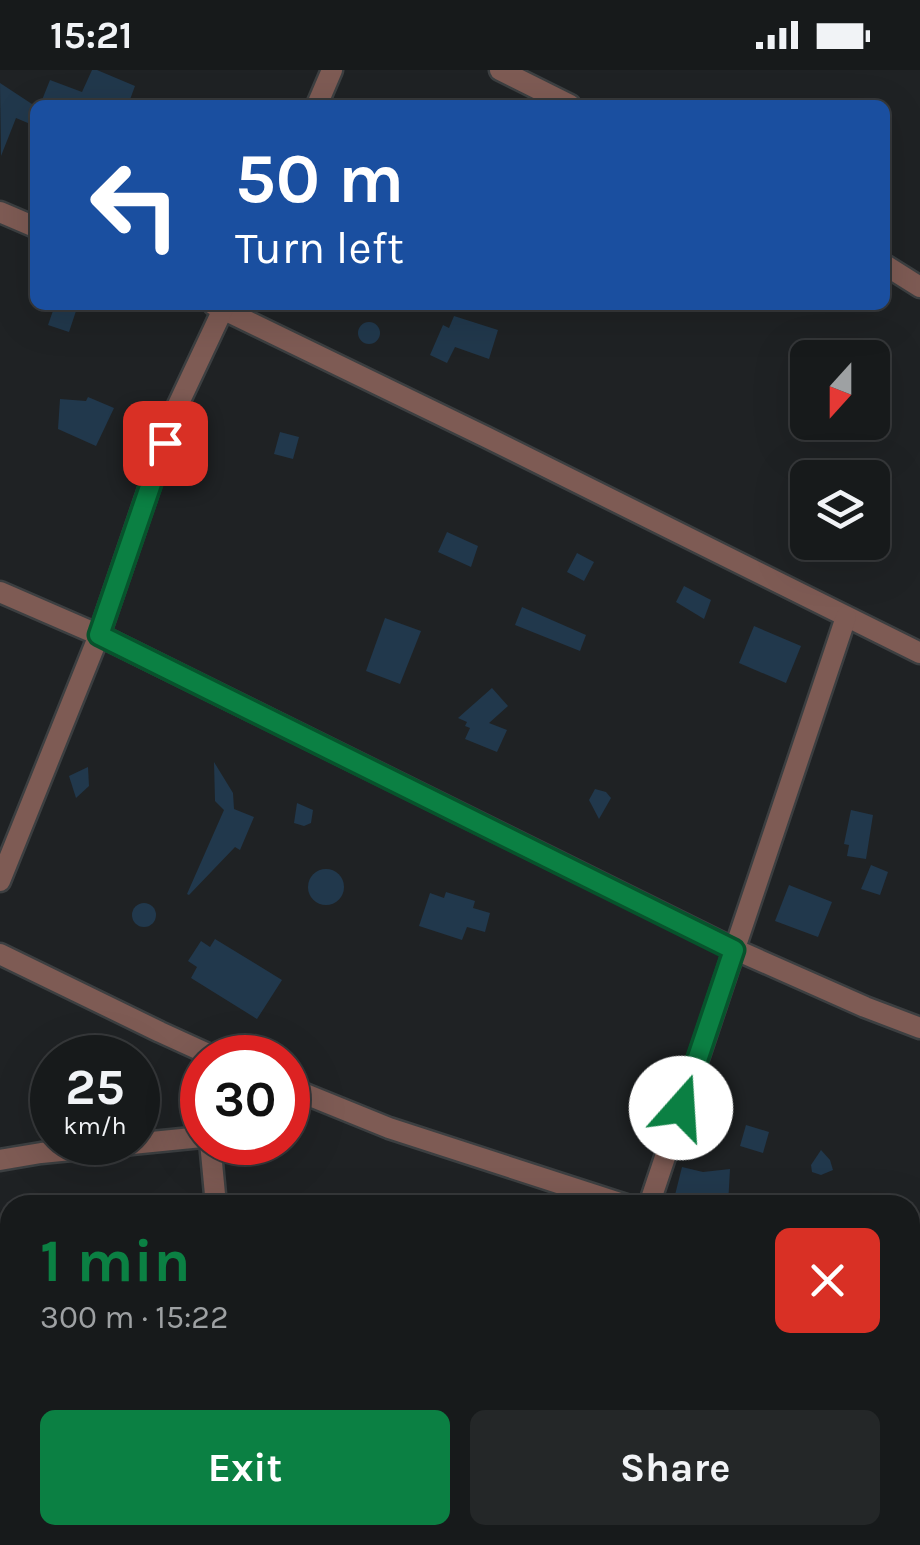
<!DOCTYPE html>
<html lang="en">
<head>
<meta charset="utf-8">
<style>
  body { margin:0; font-family:Karla,sans-serif; background:#242728; color:#f1f3f6; height:100vh; display:flex; flex-direction:column; font-size:38px; white-space:nowrap }
  * { box-sizing:border-box; margin:0 }
  p { font-size:32px; color:#9ea1a3 }
  .icon { flex:none; width:55px; height:55px; fill:none; stroke:currentColor; stroke-width:2; stroke-linecap:round; stroke-linejoin:round }
  .map { position:relative; flex:1; overflow:hidden }
  .details { position:absolute; left:0px; top:1125px; width:920px; height:350px; display:flex; flex-direction:column; background:#171a1b; border-radius:30px 30px 0 0; box-shadow:0 10px 40px #0002,0 0 0 2px #36383a }
  .details>* { flex:none }
  .banner { position:absolute; left:30px; top:30px; width:860px; height:210px; border-radius:15px; box-shadow:0 10px 40px #0002,0 0 0 2px #36383a; background:#1a4fa0; color:#fff; overflow:hidden }
  .needle { width:65px; rotate:201deg }
  .tools { position:absolute; left:790px; top:270px; display:grid; gap:20px }
  .tools a { display:grid; place-items:center; width:100px; height:100px; border-radius:15px; background:#171a1b; box-shadow:0 10px 40px #0002,0 0 0 2px #36383a; font-size:50px }
  .speed { position:absolute; left:30px; top:965px; display:flex; gap:20px; font-size:50px; font-weight:700; text-align:center }
  .speed>* { display:grid; place-content:center; width:130px; height:130px; border-radius:50%; background:#171a1b; box-shadow:0 10px 40px #0002,0 0 0 2px #36383a; line-height:1 }
  .speed small { font-size:25px; font-weight:400 }
  .speed .limit { border:15px solid #d22; background:#fff; color:#111 }
  .pin { position:absolute; display:grid; place-items:center; width:85px; height:85px; color:#fff; margin:-42px; border-radius:20px; box-shadow:0 5px 15px #0006 }
  .me { position:absolute; width:110px; margin:-55px; rotate:19deg; stroke-linejoin:round; filter:drop-shadow(0 0 8px #0008) }
  .turn { display:flex; align-items:center; gap:35px; height:210px; padding:0 40px; font-size:45px }
  .turn .icon { width:130px; height:130px; stroke-width:2.5 }
  .turn b { display:block; font-size:70px; line-height:85px }
  .round { display:grid; place-items:center; flex:none; width:105px; height:105px; border-radius:15px; background:#242728 }
  .overview { display:flex; align-items:center; justify-content:space-between; height:170px; padding:0 40px }
  h1 { font-size:60px; font-weight:700; line-height:75px; color:#0b8043 }
  .primary-button { display:flex; gap:20px; margin-top:auto; padding:20px 40px }
  .primary-button a { flex:1; height:115px; border-radius:15px; background:#0b8043; color:#fff; font-size:40px; font-weight:700; line-height:115px; text-align:center }
  .primary-button a+a { background:#242728; color:#f1f3f6 }
  .status { display:flex; justify-content:space-between; align-items:center; height:70px; padding:0 50px; background:#171a1b; direction:ltr }
  .status svg { height:28px; fill:currentColor }
  .map>svg:first-child { display:block }
  .building { fill:#21384c }
  .lines { fill:none; stroke-linecap:round; stroke-linejoin:round }
  .street-casing { stroke:#3c3f41; stroke-width:25 }
  .street { stroke:#7e5b54; stroke-width:20 }
  .route-casing { stroke:#07532c; stroke-width:25 }
  .route { stroke:#0b8043; stroke-width:18 }
</style>
</head>
<body>
<div class="status"><b>15:21</b><svg viewBox="0 0 49 12"><path d="M0 12V9h3v3zM5 12V6h3v6zM10 12V3h3v9zM15 12V0h3v12zM26 1h20v11H26zM47 4h2v5h-2z"/></svg></div>
<div class="map">
<svg width="920" height="1475" viewBox="0 0 920 1475">
  <rect width="100%" height="100%" fill="#1f2224"/>
  <!-- building -->
  <g class="building">
    <path d="M92 0H97L135 16 128 35H40L50 10 82 22Z"/>
    <path d="M0 13 35 36V56L16 48 1 86Z"/>
    <path d="M55 235H78L69 262 48 255Z"/>
    <path d="M454 246 498 260 489 289 455 277 447 293 430 285 443 255 449 258Z"/>
    <circle cx="369" cy="263" r="11"/>
    <path d="M88 327 114 338 96 376 58 359 60 329 86 331Z"/>
    <path d="M280 362 299 367 293 389 274 384Z"/>
    <path d="M447 462 478 476 471 497 438 482Z"/>
    <path d="M577 483 594 492 584 511 567 502Z"/>
    <path d="M684 516 711 530 704 549 676 532Z"/>
    <path d="M522 537 586 565 580 581 515 555Z"/>
    <path d="M385 548 421 561 400 614 366 601Z"/>
    <path d="M754 556 801 576 786 613 739 593Z"/>
    <path d="M492 618 508 636 489 653 507 660 497 682 465 669 470 658 465 656 467 652 458 648Z"/>
    <path d="M214 692 233 723 234 739 254 747 240 780 235 777 189 825 187 824 224 740 215 731Z"/>
    <path d="M88 697 89 716 76 728 69 706Z"/>
    <path d="M595 719 606 722 611 728 599 749 589 730Z"/>
    <path d="M297 733 313 740 311 753 304 756 294 753Z"/>
    <path d="M851 740 873 745 866 789 847 786 849 775 844 774Z"/>
    <path d="M871 795 888 802 880 825 861 819Z"/>
    <circle cx="326" cy="817" r="18"/>
    <path d="M789 815 832 832 818 867 775 851Z"/>
    <path d="M446 822 475 831 473 838 490 843 485 862 467 857 462 870 419 856 430 823 444 828Z"/>
    <circle cx="144" cy="845" r="12"/>
    <path d="M215 869 282 910 257 949 191 908 197 897 188 891 201 871 210 877Z"/>
    <path d="M746 1055 769 1062 763 1083 740 1076Z"/>
    <path d="M821 1080 830 1090 833 1100 821 1105 812 1102 811 1095Z"/>
    <path d="M682 1097 703 1102 730 1099 728 1135H699L674 1129Z"/>
  </g>
  <g class="lines">
    <defs>
      <g id="street">
        <path d="M500 0 570 35"/>
        <path d="M317 35 332 0"/>
        <path d="M0 142 35 157"/>
        <path d="M885 195 920 217"/>
        <path d="M214 235 486 367 920 583"/>
        <path d="M0 522 99 565 734 879 865 937 920 958"/>
        <path d="M0 811 99 565 177 337 225 235"/>
        <path d="M0 884 160 962 217 988"/>
        <path d="M288 1017 389 1058 626 1135"/>
        <path d="M210 1072 216 1135"/>
        <path d="M0 1090 41 1083 202 1067"/>
        <path d="M649 1135 846 547"/>
        <path d="M910 1329 920 1332"/>
        <path d="M196 1465 204 1475"/>
        <path d="M0 1467 8 1475"/>
        <path d="M595 1475 598 1465"/>
      </g>
    </defs>
    <!-- street casing -->
    <use href="#street" class="street-casing"/>
    <!-- street -->
    <use href="#street" class="street"/>
  </g>
  <g class="lines">
    <defs>
      <path id="route" d="M165 373 99 565 734 880 681 1038"/>
    </defs>
    <!-- route casing -->
    <use href="#route" class="route-casing"/>
    <!-- route -->
    <use href="#route" class="route"/>
  </g>
</svg>
<div class="tools">
<a><svg class="needle" viewBox="-14 -14 28 28"><path d="M0-13l5 13h-10z" fill="#e53935"/><path d="M0 13l5-13h-10z" fill="#9ea1a3"/></svg></a>
<a><svg class="icon" aria-label="layers" viewBox="0 0 24 24"><path d="M12 4l9 5-9 5-9-5zM3 14l9 5 9-5"/></svg></a>
</div>
<div class="speed"><div>25<small>km/h</small></div><div class="limit">30</div></div>
<div class="pin" style="left:165px;top:373px;background:#d93025"><svg class="icon" aria-label="arrive" viewBox="0 0 24 24"><path d="M6 21V4h12l-3 4 3 4H6"/></svg></div>
<svg class="me" style="left:681px;top:1038px" viewBox="-20 -20 40 40"><circle r="19" fill="#fff"/><path d="M0-13L10 11 0 6-10 11z" fill="#0b8043"/></svg>
<div class="banner">
<div class="turn"><svg class="icon" aria-label="left" viewBox="0 0 24 24"><path d="M17 20v-9H6M10 6l-5 5 5 5"/></svg><div><b>50 m</b>Turn left</div></div>
</div>
<section class="details">
<div class="overview"><div><h1>1 min</h1><p>300 m · 15:22</p></div><a class="round" style="background:#d93025;color:#fff"><svg class="icon" aria-label="close" viewBox="0 0 24 24"><path d="M6 6l12 12M18 6L6 18"/></svg></a></div>
<div class="primary-button"><a>Exit</a><a>Share</a></div>
</section>
</div>
</body>
</html>
